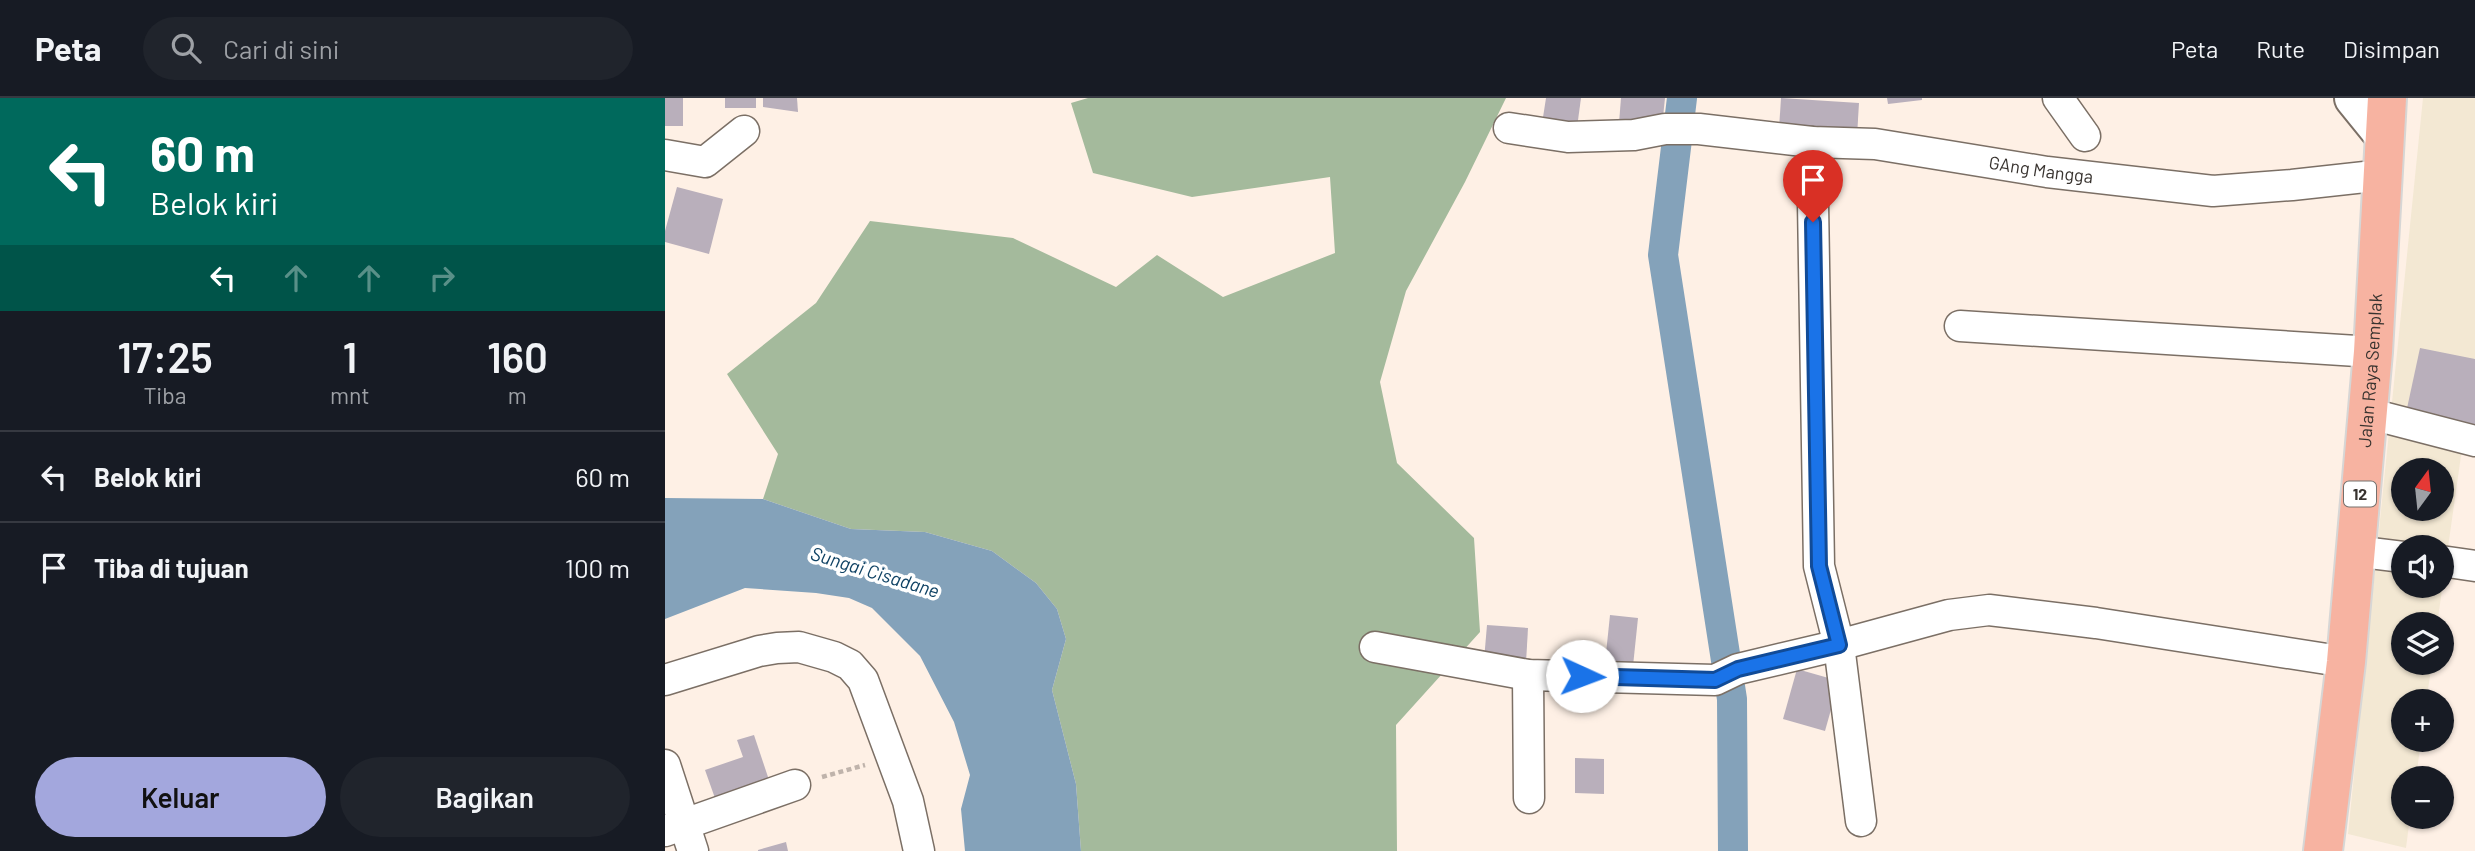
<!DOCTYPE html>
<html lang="id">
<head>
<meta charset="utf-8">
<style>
  body { margin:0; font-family:Barlow,sans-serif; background:#20242c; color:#f1f3f6; height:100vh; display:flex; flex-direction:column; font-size:26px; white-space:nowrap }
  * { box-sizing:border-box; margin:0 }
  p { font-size:23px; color:#9ea1a6 }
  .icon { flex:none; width:38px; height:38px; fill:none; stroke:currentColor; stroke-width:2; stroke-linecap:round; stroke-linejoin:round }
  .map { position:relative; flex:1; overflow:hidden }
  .details { display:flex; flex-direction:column; background:#171b24; width:665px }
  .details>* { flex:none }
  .top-card { background:#00695c; color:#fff; overflow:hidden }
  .needle { width:46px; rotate:15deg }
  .tools { position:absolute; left:1726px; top:360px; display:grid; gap:14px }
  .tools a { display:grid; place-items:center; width:63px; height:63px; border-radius:50%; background:#171b24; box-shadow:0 2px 5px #0004; font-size:35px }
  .pin { position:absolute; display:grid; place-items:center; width:60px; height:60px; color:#fff; margin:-72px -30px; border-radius:50% 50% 50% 0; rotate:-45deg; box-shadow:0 0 7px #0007 }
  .pin .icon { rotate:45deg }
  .me { position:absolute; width:77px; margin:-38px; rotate:92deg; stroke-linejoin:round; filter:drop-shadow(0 0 5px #0008) }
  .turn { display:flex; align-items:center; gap:24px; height:147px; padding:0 35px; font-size:32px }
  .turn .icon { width:91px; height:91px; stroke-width:2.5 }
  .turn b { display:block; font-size:49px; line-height:60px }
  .lanes { display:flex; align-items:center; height:66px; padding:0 35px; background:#0003; justify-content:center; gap:35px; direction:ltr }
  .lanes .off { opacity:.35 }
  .eta { display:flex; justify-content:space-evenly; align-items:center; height:119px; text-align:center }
  .eta b { font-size:42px; font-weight:600; line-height:49px }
  .action { display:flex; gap:14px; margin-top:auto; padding:14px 35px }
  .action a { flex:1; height:80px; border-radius:42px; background:#a3a7dd; color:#111; font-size:28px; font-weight:600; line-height:80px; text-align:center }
  .action a+a { background:#20242c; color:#f1f3f6 }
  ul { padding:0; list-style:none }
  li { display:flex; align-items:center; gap:21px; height:91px; padding:0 35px; border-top:2px solid #363941 }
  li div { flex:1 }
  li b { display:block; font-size:26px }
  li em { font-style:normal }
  header { display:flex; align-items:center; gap:42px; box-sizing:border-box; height:98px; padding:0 35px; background:#171b24; border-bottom:2px solid #363941 }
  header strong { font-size:33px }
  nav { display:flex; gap:38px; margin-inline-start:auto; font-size:24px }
  .search { width:490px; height:63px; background:#20242c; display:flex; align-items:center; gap:18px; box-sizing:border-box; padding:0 24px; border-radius:38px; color:#9ea1a6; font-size:26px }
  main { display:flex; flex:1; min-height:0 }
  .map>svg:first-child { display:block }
  .commercial { fill:#f3e8d3; fill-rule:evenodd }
  .forest { fill:#a4ba9c }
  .water { fill:#84a2ba }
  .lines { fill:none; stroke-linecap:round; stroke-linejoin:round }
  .canal { stroke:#84a2ba; stroke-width:30 }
  .building { fill:#b9afbb }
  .street-casing { stroke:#7b6f65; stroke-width:33 }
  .secondary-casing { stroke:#7b6f65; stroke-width:42 }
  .primary-casing { stroke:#d7d6d5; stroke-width:42 }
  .path { stroke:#bfb3ab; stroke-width:4.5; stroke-dasharray:5 3.5; stroke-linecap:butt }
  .street { stroke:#fff; stroke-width:30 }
  .secondary { stroke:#fff; stroke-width:38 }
  .primary { stroke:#f7b3a1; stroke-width:38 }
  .route-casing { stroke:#114b97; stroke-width:18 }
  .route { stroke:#1a73e8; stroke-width:12 }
  .labels { text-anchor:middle; stroke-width:7; stroke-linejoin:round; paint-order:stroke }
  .shield { fill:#fff; stroke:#74706d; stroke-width:2 }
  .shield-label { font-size:16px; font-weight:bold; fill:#38332f }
  .street-label { font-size:18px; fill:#38332f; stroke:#fff }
  .water-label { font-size:19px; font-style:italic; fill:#0f4264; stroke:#fff }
</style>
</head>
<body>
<header>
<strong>Peta</strong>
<div class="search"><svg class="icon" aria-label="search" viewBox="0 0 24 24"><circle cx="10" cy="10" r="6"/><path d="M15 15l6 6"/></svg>Cari di sini</div>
<nav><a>Peta</a><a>Rute</a><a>Disimpan</a></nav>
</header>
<main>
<section class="details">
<div class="top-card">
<div class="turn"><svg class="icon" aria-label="left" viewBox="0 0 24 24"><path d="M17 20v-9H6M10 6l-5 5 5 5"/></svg><div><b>60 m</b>Belok kiri</div></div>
<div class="lanes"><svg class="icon" aria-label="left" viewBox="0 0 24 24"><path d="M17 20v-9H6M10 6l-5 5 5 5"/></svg><svg class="icon off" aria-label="ahead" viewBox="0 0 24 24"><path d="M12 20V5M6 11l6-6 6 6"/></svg><svg class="icon off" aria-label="ahead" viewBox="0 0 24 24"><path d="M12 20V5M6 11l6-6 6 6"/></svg><svg class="icon off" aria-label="right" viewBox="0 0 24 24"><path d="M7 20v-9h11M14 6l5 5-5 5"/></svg></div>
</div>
<div class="eta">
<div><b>17:25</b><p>Tiba</p></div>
<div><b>1</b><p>mnt</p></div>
<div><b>160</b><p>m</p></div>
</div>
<ul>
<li><svg class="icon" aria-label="left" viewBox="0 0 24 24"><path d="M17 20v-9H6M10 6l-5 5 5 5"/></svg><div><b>Belok kiri</b></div><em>60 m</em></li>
<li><svg class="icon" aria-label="arrive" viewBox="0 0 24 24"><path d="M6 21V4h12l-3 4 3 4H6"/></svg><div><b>Tiba di tujuan</b></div><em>100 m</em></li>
</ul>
<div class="action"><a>Keluar</a><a>Bagikan</a></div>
</section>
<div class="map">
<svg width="1810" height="753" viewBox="0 0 1810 753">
  <rect width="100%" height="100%" fill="#fef0e5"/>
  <!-- commercial -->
  <path class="commercial" d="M1758 0H1810V259L1772 527H1738V565H1767L1761 604H1738V642H1756L1751 681H1738V719H1745L1741 750 1683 736ZM1738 373H1776V411H1738ZM1738 450H1776V488H1738Z"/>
  <!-- forest -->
  <path class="forest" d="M423 0H841L800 84 741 193 715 284 732 365 809 440 815 534 731 627 732 753H416L411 686 387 592 401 541 392 511 371 485 327 453 260 434 186 431 98 401 113 356 62 276 151 205 205 123 348 140 451 189 492 157 558 199 670 155 665 79 527 99 428 75 406 5Z"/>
  <!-- water -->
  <path class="water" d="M0 400 98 401 186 431 260 434 327 453 371 485 392 511 401 541 387 592 411 686 416 753H300L296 711 305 677 289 624 255 558 207 510 184 500 151 495 80 490 0 521Z"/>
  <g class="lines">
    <!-- canal -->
    <path class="canal" d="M1017 0 998 157 1067 601 1068 753"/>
  </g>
  <!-- building -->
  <g class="building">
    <rect x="0" y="0" width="18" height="28"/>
    <rect x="60" y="0" width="31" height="10"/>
    <path d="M98 0H132L133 14 98 9Z"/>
    <path d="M881 0H916L911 37 876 32Z"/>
    <path d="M956 0H1000L997 29 954 25Z"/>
    <path d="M1116 0 1194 5 1192 38 1114 31Z"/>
    <path d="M1222 0H1257V2L1223 6Z"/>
    <path d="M12 89 58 101 44 156 0 144V133Z"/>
    <path d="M1755 250 1810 261V329L1741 315Z"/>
    <path d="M945 517 973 520 968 568 940 565Z"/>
    <path d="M822 527 863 530 861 565 819 562Z"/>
    <path d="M1132 571 1174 583 1160 633 1118 621Z"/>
    <path d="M89 637 105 685 51 703 40 672 78 659 72 642Z"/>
    <path d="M910 660 939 661V696L910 695Z"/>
    <path d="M121 744 123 753H93V752Z"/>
  </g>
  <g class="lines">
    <defs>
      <g id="street">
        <path d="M1393 0 1420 38"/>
        <path id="s1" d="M844 30 903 39 969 37 1000 31H1034L1147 44 1210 46 1382 74 1548 93 1627 87 1718 77"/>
        <path d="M1147 44 1154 468 1174 547 1196 723"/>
        <path d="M0 57 40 64 79 33"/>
        <path d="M1295 228 1708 254"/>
        <path d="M1702 315 1810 343"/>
        <path d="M1689 453 1738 459"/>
        <path d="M1776 463 1810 468"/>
        <path d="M710 549 863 577 1050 582 1073 571 1174 547 1284 517 1324 512 1431 525 1681 564"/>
        <path d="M863 577 864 700"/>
        <path d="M0 582 94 553 112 550 134 549 169 559 185 567 198 582 227 660 243 703 254 753"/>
        <path d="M0 667 28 753"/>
        <path d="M0 733 130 687"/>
      </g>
      <path id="secondary" d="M1689 0 1719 37"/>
      <g id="primary">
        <path id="s2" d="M1658 753 1681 564 1708 254 1722 0"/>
      </g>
    </defs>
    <!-- street casing -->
    <use href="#street" class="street-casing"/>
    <!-- secondary casing -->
    <use href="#secondary" class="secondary-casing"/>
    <!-- primary casing -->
    <use href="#primary" class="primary-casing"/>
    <!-- path -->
    <path class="path" d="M157 679 200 667"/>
    <!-- street -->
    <use href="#street" class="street"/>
    <!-- secondary -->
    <use href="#secondary" class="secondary"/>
    <!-- primary -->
    <use href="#primary" class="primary"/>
  </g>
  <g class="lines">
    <defs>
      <path id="route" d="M917 578 1050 582 1073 571 1174 547 1154 468 1148 124"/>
    </defs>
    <!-- route casing -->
    <use href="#route" class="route-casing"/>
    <!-- route -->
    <use href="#route" class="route"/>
  </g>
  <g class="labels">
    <!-- shield labels -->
    <rect class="shield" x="1679" y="383.5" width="32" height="25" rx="5"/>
    <g class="shield-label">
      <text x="1695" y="402">12</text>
    </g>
    <!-- street labels -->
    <g class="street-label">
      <text dy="6" stroke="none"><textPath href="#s1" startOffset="536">GAng Mangga</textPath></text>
      <text dy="6" stroke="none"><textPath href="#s2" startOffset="483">Jalan Raya Semplak</textPath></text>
    </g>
    <!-- water labels -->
    <g class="water-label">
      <text transform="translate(210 474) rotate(17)" y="7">Sungai Cisadane</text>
    </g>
  </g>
</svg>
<div class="tools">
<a><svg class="needle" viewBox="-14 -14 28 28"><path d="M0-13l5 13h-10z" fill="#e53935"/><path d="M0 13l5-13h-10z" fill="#9ea1a6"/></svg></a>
<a><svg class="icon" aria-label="sound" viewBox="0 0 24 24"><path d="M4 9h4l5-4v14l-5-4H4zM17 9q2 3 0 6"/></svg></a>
<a><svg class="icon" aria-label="layers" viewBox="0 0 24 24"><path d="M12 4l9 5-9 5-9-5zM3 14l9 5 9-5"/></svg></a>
<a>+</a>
<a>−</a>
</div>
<div class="pin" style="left:1148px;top:124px;background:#d93025"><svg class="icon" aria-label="arrive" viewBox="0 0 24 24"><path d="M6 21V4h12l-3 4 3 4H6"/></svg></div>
<svg class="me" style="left:917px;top:578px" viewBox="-20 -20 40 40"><circle r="19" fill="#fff"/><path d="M0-13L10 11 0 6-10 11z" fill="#1a73e8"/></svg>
</div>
</main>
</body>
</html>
